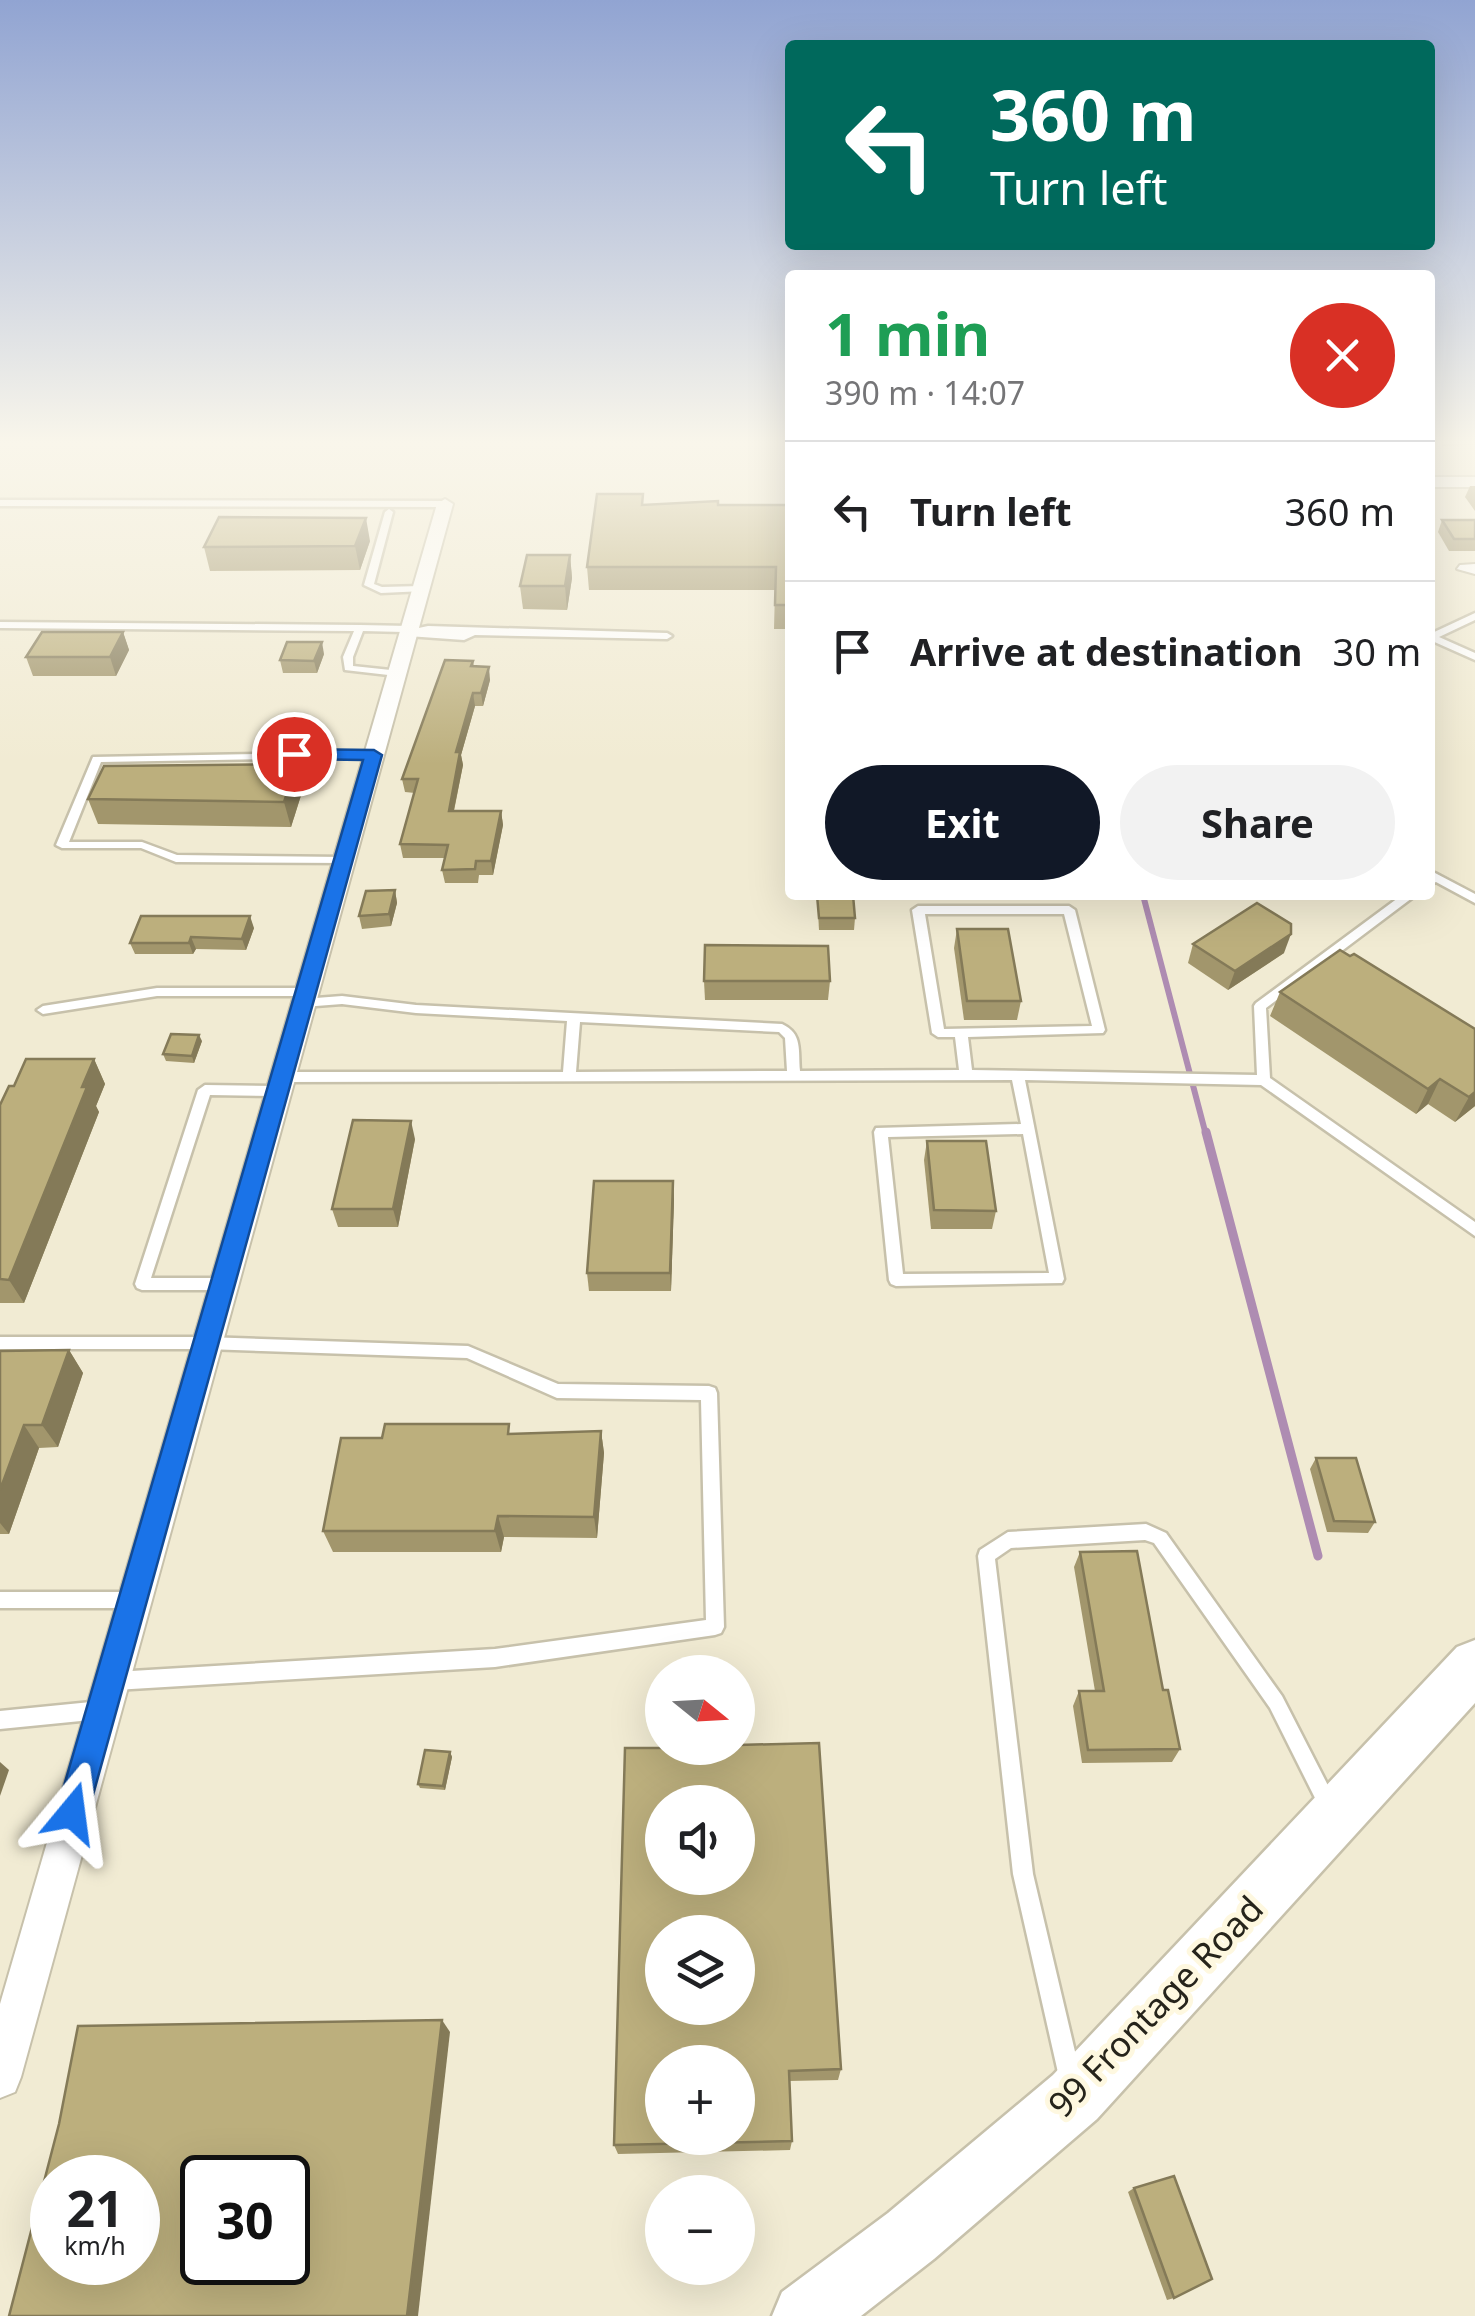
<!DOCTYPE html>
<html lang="en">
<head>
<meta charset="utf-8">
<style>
  body { margin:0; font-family:"Noto Sans",sans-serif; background:#f2f2f2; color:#202124; height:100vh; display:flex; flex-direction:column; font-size:38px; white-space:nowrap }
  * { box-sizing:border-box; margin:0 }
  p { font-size:32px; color:#757577 }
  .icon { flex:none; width:55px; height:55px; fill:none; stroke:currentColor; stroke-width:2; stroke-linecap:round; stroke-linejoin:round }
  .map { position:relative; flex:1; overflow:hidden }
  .panel { position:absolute; left:785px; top:270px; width:650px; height:630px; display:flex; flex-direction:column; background:#fff; border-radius:10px; box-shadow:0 10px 40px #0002 }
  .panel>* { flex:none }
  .guide { position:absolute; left:785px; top:40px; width:650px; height:210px; border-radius:10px; box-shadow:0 10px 40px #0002; background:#00695c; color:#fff; overflow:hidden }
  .needle { width:65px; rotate:108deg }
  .controls { position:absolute; left:645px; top:1655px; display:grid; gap:20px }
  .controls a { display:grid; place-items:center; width:110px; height:110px; border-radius:50%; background:#fff; box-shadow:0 10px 40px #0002; font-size:50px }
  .speed { position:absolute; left:30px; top:2155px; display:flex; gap:20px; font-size:50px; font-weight:700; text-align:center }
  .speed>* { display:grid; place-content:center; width:130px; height:130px; border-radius:50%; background:#fff; box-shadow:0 10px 40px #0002; line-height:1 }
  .speed small { font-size:25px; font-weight:400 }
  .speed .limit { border:5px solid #111; border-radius:15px; background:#fff; color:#111 }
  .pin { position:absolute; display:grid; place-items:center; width:85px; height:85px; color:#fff; margin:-42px; border:5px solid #fff; border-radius:50%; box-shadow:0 2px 10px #0007 }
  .me { position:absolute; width:110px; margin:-55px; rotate:16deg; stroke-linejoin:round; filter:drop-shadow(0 0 8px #0008) }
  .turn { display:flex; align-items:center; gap:35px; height:210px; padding:0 40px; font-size:45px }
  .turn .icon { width:130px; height:130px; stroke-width:2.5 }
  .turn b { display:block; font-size:70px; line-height:85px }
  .round { display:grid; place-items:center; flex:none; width:105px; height:105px; border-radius:52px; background:#f2f2f2 }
  .overview { display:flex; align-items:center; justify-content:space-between; height:170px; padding:0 40px }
  h1 { font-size:60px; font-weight:700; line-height:75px; color:#1e9e55 }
  .primary-button { display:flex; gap:20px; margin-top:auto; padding:20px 40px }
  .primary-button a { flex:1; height:115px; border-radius:60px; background:#111827; color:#fff; font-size:40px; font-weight:700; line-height:115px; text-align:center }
  .primary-button a+a { background:#f2f2f2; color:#202124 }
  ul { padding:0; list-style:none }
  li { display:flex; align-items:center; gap:30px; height:140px; padding:0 40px; border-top:2px solid #e0e0e0 }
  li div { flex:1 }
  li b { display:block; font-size:38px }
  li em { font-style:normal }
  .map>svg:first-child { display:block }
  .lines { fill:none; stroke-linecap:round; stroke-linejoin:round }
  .stream-far1 { stroke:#ae8cb2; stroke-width:6 }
  .stream { stroke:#ae8cb2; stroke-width:9 }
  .lane-casing { stroke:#c7c1ab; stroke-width:5 }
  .street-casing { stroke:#c7c1ab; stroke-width:4 }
  .secondary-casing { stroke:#c7c1ab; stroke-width:5 }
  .lane { fill:#fff; fill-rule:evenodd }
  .street { fill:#fff; fill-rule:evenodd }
  .secondary { fill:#fff; fill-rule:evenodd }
  .wall { fill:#a2966c }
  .shaded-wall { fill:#847a58 }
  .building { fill:#bcaf7d; stroke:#847a58; stroke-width:2.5; fill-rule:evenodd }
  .route { fill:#1a73e8; stroke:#114b97; stroke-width:2.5 }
  .labels { text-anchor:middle; stroke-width:10; stroke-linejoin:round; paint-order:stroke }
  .near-street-label { font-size:35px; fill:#26241b; stroke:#fef8e0 }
</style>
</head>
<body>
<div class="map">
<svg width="1475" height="2316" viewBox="0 0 1475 2316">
  <rect width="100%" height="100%" fill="#f1ebd3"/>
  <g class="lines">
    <!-- stream-far1 -->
    <path class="stream-far1" d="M1143 895 1206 1135"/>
    <!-- stream -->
    <path class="stream" d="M1206 1132 1318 1556"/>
    <defs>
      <g id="lane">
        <path d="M0 500 445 501 449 504 445 507 0 506Z"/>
        <path d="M389 509 393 512 374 584 382 587 421 586 424 587V591L381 593 364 585 385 512Z"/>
        <path d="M1475 613V620L1439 637 1475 653V660L1430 640V634Z"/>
        <path d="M0 622 360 625 409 626 414 629 428 626 667 633 672 636 667 639 475 635 464 640 408 636 405 635 404 632 363 631 353 657V666L400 671 402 673 397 676 345 670 343 657 354 631 0 628Z"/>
        <path d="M373 752 377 753V757L101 762 69 842H142L177 855 343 857 347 859V863L176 862 141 848H62L56 845 93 757Z"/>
        <path d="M1435 873 1475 894V903L1436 882 1430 885V875Z"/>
        <path d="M1402 895H1416L1266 1008 1270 1078 1475 1222V1236L1261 1085 1025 1080 1064 1279 1062 1283 896 1286 891 1284 889 1280 874 1132 876 1128 1021 1124 1012 1080 282 1082 275 1077 282 1072H563L567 1021 416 1013 342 1004 303 1007 297 1003 303 999 342 996 416 1005 782 1024C803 1034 798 1050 800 1071L959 1070 955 1037H938L932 1033 912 910 918 906H1069L1075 910 1105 1030 1103 1033 968 1037 972 1070 1257 1075 1254 1006 1256 1003ZM925 914H1064L1092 1026 944 1029ZM580 1022 779 1032 785 1038 787 1071 576 1072ZM1023 1134 1049 1273 903 1274 888 1137Z"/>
        <path d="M157 988H306L312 992 306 996H157L43 1014 37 1010 43 1006Z"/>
        <path d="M205 1085 277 1086 284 1091 277 1096 210 1095 151 1278H222L227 1280 229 1284 227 1288 222 1290H142L137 1288 135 1284 198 1090Z"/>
        <path d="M0 1337H206L468 1346 558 1384 709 1386 715 1388 717 1393 724 1627 721 1633 715 1635 495 1667 115 1690 109 1687 106 1681 109 1675 115 1672 495 1649 706 1620 701 1400 557 1398 467 1358 206 1349H0Z"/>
        <path d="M1146 1524 1166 1533 1282 1696 1339 1807 1337 1814 1330 1816 1323 1814 1270 1708 1154 1543 1145 1540 1011 1548 995 1559 1033 1874 1081 2077 1077 2084 1070 2088 1063 2084 1059 2077 1013 1874 978 1556 980 1550 1008 1532Z"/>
        <path d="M0 1592H132L138 1594 141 1600 138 1606 132 1608H0Z"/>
        <path d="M101 1701 107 1704 110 1710 107 1716 101 1719 0 1729V1711Z"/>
      </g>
      <g id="street">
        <rect x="1430" y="477" width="45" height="10"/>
        <path d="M445 499 453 504 21 2077 15 2092 0 2098V2004L437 504Z"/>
        <path d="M1475 564V574L1457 569 1460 565Z"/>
      </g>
      <path id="secondary" d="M1475 1640V1703L1097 2119 934 2259 861 2316H772L782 2292 888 2213 1053 2075 1457 1647Z"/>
    </defs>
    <!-- lane casing -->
    <use href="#lane" class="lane-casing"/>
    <!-- street casing -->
    <use href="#street" class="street-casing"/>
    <!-- secondary casing -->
    <use href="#secondary" class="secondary-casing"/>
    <!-- lane -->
    <use href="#lane" class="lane"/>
    <!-- street -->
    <use href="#street" class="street"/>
    <!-- secondary -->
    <use href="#secondary" class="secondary"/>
  </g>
  <!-- wall -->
  <g class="wall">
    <path d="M1438 440H1475V445L1442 446Z"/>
    <path d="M1470 486H1475V511L1465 497Z"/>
    <path d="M644 505H790V629H774L775 590H589L587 567Z"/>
    <path d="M1442 520H1475V551H1449L1438 532Z"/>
    <path d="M370 541 360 570 210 571 204 547Z"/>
    <path d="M570 555 572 578 567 610 523 609 520 586Z"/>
    <path d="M123 632 129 650 116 676H33L26 657Z"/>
    <path d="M324 654 317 673H283L280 660Z"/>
    <path d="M473 661 474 666 490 680 483 706H475L461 755 463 765 454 811H501L503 825 493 875H479L478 883H445L442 870 445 858H403L400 844 415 793 405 792 402 779Z"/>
    <path d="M303 789 291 827 98 824 88 799Z"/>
    <path d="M395 890 397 903 391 926 362 929 359 916Z"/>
    <path d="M817 895 855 918 854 930H819Z"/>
    <path d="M254 928 246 950 196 949 193 954H135L130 943Z"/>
    <path d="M957 929 1021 1001 1017 1020H964L954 948Z"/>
    <path d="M1193 944 1284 953 1228 990 1188 963Z"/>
    <path d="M704 981H830L828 1000H705Z"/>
    <path d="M1280 992 1475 1029V1106L1455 1122 1428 1104 1416 1114 1270 1016Z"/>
    <path d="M202 1041 194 1063 166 1061 163 1054Z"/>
    <path d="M94 1059 105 1084 96 1106 99 1112 24 1303H0V1105L14 1086Z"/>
    <path d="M415 1139 398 1227H338L332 1209Z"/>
    <path d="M927 1141 996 1211 992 1229H931L924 1160Z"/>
    <path d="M673 1181 674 1200 671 1291H589L587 1273Z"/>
    <path d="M69 1350 83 1373 58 1447 39 1448 9 1534H0V1351Z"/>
    <path d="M601 1431 604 1453 597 1538 504 1537 501 1552H333L323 1531 382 1438Z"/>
    <path d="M1316 1458 1375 1522 1368 1533 1327 1532 1310 1469Z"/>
    <path d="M1080 1552 1163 1690 1180 1749 1172 1762 1082 1763 1073 1706 1079 1691H1095L1074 1567Z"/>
    <path d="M625 1748 841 2069 838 2080 789 2081 792 2141 790 2150 618 2154 614 2145Z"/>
    <path d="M450 1752 452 1757 445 1790 420 1788 418 1784Z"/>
    <path d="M1134 2188 1174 2298 1167 2300 1128 2192Z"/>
  </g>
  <!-- shaded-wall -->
  <g class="shaded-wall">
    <path d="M366 518 370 541 360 570 355 546Z"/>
    <path d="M570 555 572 578 567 610 565 586Z"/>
    <path d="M123 632 129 650 116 676 110 657Z"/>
    <path d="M322 642 324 654 317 673 314 661Z"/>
    <path d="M489 667 490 680 483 706 481 693Z"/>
    <path d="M473 693 475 706 461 755 463 765 451 824 449 811 456 752Z"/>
    <path d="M297 764 303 789 291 827 284 802Z"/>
    <path d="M501 811 503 825 493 875 491 861Z"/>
    <path d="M395 890 397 903 391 926 389 914Z"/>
    <path d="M250 916 254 928 246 950 242 939Z"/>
    <path d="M1291 934 1284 953 1228 990 1235 971Z"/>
    <path d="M191 937 196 949 193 954 189 943Z"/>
    <path d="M199 1035 202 1041 194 1063 192 1056Z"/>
    <path d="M94 1059 105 1084 96 1106 99 1112 24 1303 9 1280Z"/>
    <path d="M1440 1079 1428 1104 1416 1114 1428 1089Z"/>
    <path d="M1475 1092V1106L1455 1122 1469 1097Z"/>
    <path d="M411 1121 415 1139 398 1227 393 1209Z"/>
    <path d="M673 1181 674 1200 671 1291 670 1273Z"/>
    <path d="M69 1350 83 1373 58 1447 42 1425Z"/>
    <path d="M24 1425 39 1448 9 1534 0 1523V1490Z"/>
    <path d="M601 1431 604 1453 597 1538 594 1517Z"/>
    <path d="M498 1516 504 1537 501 1552 495 1531Z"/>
    <path d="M450 1752 452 1757 445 1790 443 1786Z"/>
    <path d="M0 1762 9 1770 0 1796Z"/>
    <path d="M442 2020 450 2032 418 2316H407Z"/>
  </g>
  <!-- building -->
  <g class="building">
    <path d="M597 494H643L642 505 718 501V505H790V605H775L776 567H587Z"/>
    <path d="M219 517 366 518 355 546 204 547Z"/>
    <path d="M1442 520H1475V539H1454Z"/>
    <path d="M527 555H570L565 586H520Z"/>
    <path d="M42 632H123L110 657H26Z"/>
    <path d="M287 642H322L314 661 280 660Z"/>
    <path d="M445 660 473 661 471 666 489 667 481 693H473L456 752H460L449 811H501L491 861H476L475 869 442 870 448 845 400 844 418 779H402Z"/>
    <path d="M297 764 284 802 88 799 104 766Z"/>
    <path d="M395 890 389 914 359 916 366 891Z"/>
    <path d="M817 895H853L855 918H819Z"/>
    <path d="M1257 903 1291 924V934L1235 971 1193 944Z"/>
    <path d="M141 916H250L242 939 191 937 189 943H130Z"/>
    <path d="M957 929H1008L1021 1001H967Z"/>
    <path d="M705 945 828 946 830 981H704Z"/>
    <path d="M1340 950 1350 956 1354 954 1475 1029V1092L1469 1097 1440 1079 1428 1089 1280 992Z"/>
    <path d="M171 1034 199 1035 192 1056 163 1054Z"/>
    <path d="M26 1059H94L82 1087H87L9 1280 0 1279V1105L9 1086H14Z"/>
    <path d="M353 1120 411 1121 393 1209H332Z"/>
    <path d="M927 1141H986L996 1211 934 1210Z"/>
    <path d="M594 1181H673L670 1273H587Z"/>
    <path d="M69 1350 42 1425H24L0 1490V1351Z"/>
    <path d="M385 1424H509L508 1434 601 1431 594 1517 498 1516 495 1531H323L341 1438H382Z"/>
    <path d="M1316 1458H1356L1375 1522 1334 1521Z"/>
    <path d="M1137 1551 1163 1690H1168L1180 1749 1088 1750 1079 1691H1104L1080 1552Z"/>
    <path d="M819 1743 841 2069 789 2071 792 2141 614 2145 625 1748H738V1745ZM662 1802H738V1878H662ZM662 1932H738V2008H662ZM662 2062H738V2138H662Z"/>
    <path d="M425 1750 450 1752 443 1786 418 1784Z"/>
    <path d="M442 2020 407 2316H9L59 2124 78 2026ZM52 2178H138V2262H52ZM202 2178H288V2262H202Z"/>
    <path d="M1174 2176 1212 2279 1174 2298 1134 2188Z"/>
  </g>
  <!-- sky -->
  <linearGradient id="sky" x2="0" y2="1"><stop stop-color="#91a4d2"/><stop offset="0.58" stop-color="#f9f6eb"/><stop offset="1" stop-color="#f9f6eb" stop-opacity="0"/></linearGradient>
  <rect width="1475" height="764" fill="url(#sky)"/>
  <!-- route -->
  <path class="route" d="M374 750 382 755 88 1813 83 1824 72 1829 61 1824 56 1813 363 760 294 759 285 754 294 749Z"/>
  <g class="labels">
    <!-- near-street labels -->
    <g class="near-street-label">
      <text transform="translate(1156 2007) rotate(-46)" y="12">99 Frontage Road</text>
    </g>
  </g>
</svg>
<div class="controls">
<a><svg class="needle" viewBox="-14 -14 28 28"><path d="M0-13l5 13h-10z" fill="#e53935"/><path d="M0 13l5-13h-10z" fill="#757577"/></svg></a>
<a><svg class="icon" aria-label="sound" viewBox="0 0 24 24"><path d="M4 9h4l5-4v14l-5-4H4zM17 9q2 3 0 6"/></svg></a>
<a><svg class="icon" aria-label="layers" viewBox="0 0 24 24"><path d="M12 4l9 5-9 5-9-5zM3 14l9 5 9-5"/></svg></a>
<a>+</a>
<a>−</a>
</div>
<div class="speed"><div>21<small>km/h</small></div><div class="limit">30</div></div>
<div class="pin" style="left:294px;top:754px;background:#d93025"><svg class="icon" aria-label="arrive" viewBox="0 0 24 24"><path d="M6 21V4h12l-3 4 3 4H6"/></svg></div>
<svg class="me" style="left:72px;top:1813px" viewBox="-20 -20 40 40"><path d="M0-17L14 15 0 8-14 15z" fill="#1a73e8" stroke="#fff" stroke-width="4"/></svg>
<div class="guide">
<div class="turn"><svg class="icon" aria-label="left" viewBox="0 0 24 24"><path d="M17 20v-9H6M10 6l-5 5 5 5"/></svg><div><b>360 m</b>Turn left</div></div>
</div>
<section class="panel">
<div class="overview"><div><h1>1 min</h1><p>390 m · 14:07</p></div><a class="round" style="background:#d93025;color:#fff"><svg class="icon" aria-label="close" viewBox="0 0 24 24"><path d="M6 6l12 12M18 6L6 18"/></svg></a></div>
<ul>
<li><svg class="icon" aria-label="left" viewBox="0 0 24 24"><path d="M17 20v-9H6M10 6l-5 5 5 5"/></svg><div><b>Turn left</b></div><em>360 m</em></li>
<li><svg class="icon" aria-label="arrive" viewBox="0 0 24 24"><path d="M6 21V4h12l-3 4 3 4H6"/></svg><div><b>Arrive at destination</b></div><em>30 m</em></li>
</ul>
<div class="primary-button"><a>Exit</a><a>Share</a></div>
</section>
</div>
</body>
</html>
